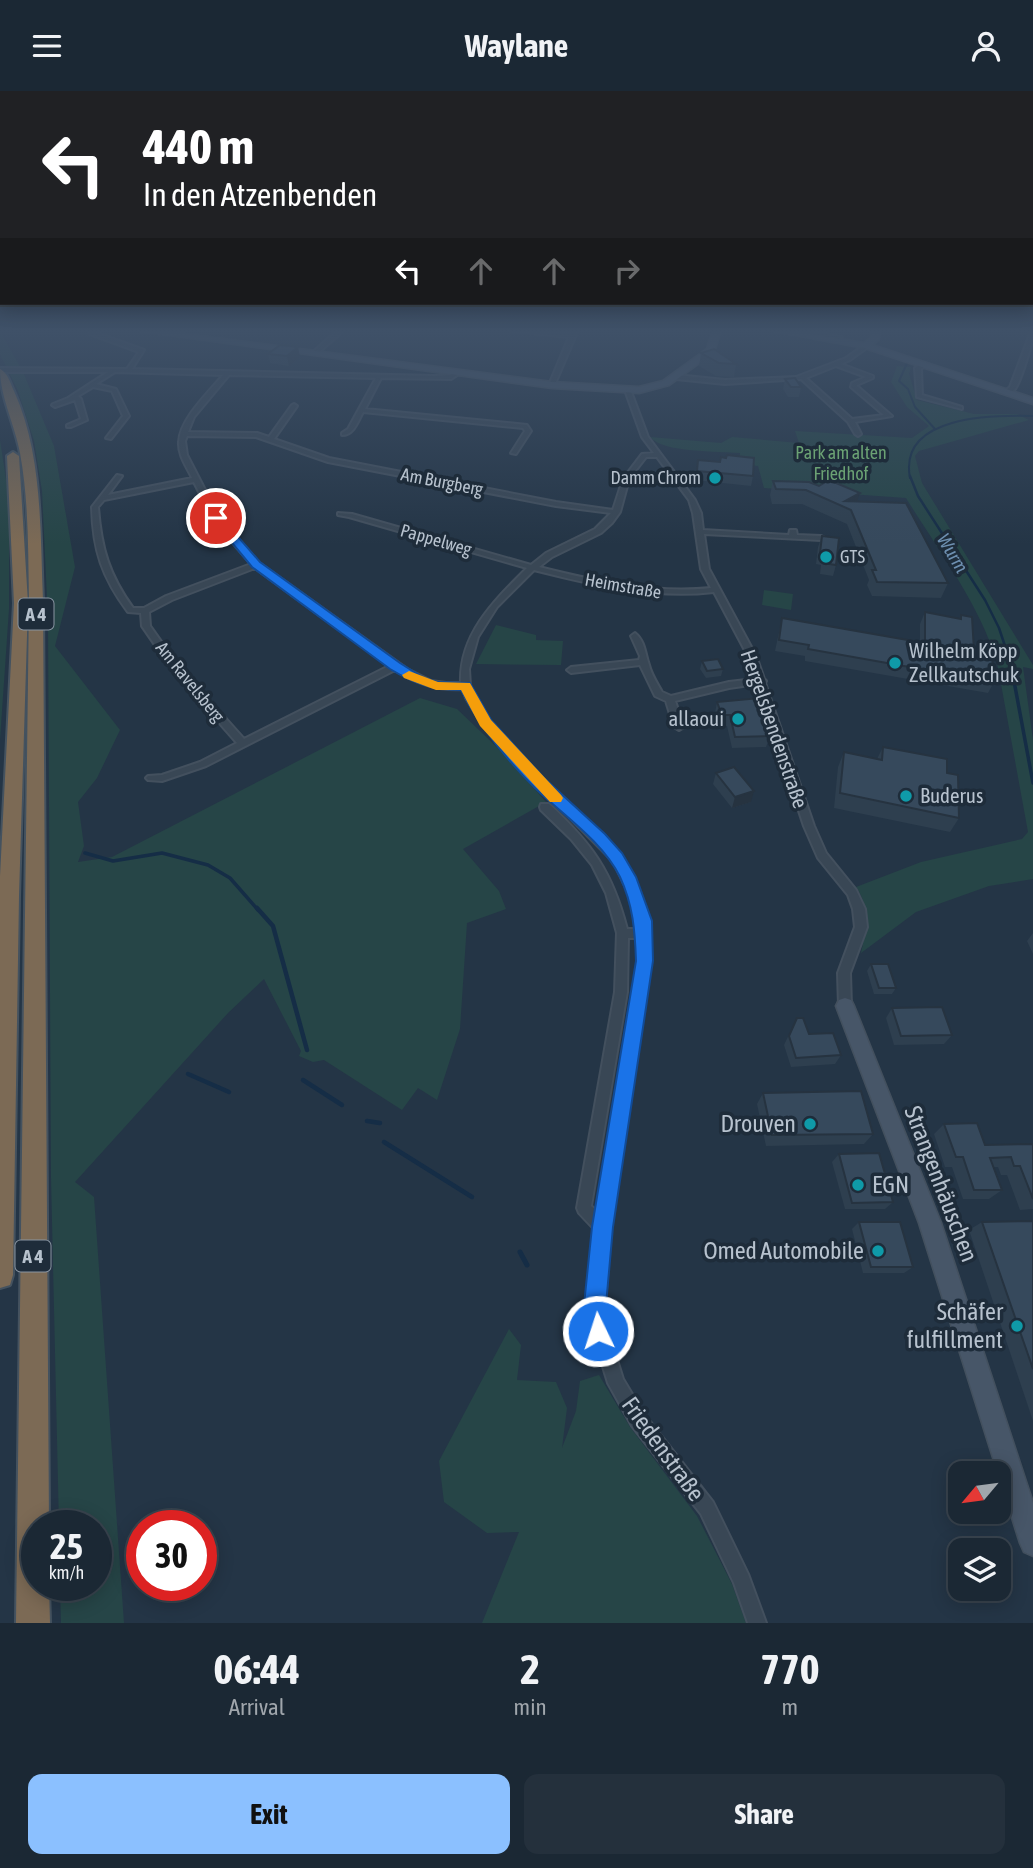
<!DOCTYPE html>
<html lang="en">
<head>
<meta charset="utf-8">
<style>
  body { margin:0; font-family:"Asap Condensed",sans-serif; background:#24303c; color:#f1f3f6; height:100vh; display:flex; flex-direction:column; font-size:26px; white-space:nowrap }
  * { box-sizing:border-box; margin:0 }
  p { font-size:23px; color:#a0a6ac }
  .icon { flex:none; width:38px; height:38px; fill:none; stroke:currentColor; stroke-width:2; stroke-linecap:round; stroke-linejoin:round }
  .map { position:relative; height:1532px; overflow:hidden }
  .drawer { display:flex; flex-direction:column; background:#1b2834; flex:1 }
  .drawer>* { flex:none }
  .hud { position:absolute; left:0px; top:0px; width:1034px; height:214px; box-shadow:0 4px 18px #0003,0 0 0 2px #39444f; background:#202124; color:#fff; overflow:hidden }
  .needle { width:46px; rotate:241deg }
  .buttons { position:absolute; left:948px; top:1370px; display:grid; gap:14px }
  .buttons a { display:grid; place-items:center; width:63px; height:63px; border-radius:14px; background:#1b2834; box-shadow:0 4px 18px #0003,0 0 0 2px #39444f; font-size:35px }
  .speed { position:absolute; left:21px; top:1419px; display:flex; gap:14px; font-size:35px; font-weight:700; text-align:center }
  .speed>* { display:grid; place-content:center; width:91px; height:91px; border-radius:50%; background:#1b2834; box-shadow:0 4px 18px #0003,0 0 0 2px #39444f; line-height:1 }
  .speed small { font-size:18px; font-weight:400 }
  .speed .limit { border:10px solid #d22; background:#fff; color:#111 }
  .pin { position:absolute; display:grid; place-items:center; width:60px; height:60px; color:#fff; margin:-30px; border:4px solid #fff; border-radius:50%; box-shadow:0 2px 7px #0007 }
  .me { position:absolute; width:77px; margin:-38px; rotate:356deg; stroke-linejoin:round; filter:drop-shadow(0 0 5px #0008) }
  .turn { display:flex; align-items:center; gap:24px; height:147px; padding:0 28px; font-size:32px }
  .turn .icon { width:91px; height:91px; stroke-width:2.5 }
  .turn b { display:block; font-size:49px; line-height:60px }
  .lanes { display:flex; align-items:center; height:66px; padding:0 28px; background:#0003; justify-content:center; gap:35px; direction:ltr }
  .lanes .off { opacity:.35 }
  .eta { display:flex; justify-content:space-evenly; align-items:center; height:119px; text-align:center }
  .eta b { font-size:42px; font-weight:700; line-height:49px }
  .button { display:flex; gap:14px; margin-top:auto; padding:14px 28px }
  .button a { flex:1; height:80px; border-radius:14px; background:#8bc0ff; color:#111; font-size:28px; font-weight:700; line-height:80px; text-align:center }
  .button a+a { background:#24303c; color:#f1f3f6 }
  header { display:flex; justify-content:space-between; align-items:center; height:91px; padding:0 28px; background:#1b2834; font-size:32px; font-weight:700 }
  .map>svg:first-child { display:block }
  .green { fill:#264547 }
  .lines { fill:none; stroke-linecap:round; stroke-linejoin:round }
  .stream-far4 { stroke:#152d46; stroke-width:2 }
  .stream-far3 { stroke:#152d46; stroke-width:2.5 }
  .stream-far2 { stroke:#152d46; stroke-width:3.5 }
  .stream-far1 { stroke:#152d46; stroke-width:4.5 }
  .stream { stroke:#152d46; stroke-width:5 }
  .street-casing { stroke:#43505e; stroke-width:4 }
  .secondary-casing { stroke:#43505e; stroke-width:3 }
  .highway-casing { stroke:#44525f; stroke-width:4 }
  .street { fill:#394755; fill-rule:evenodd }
  .secondary { fill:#475668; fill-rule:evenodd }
  .highway { fill:#7c6a55; fill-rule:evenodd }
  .wall { fill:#2e3f4f }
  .shaded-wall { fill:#263340 }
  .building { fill:#36495c; stroke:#263340; stroke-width:2 }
  .route { fill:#1a73e8; stroke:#114b97; stroke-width:2 }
  .slow { fill:#f59e0b }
  .culture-dot { fill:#0f9aa8; stroke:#1e2c3a; stroke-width:2.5 }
  .labels { text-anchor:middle; stroke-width:7; stroke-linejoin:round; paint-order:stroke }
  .far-park-label { font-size:18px; fill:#6ba274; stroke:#1e2c3a }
  .far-poi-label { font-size:18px; fill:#b7c2ce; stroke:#1e2c3a; text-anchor:end }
  .far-street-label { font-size:18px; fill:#b7c2ce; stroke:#1e2c3a }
  .far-water-label { font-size:19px; font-style:italic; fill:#6d8fb0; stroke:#1e2c3a }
  .shield { fill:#1e2c3a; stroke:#8995a2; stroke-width:2 }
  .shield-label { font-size:19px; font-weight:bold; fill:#b7c2ce }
  .poi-label { font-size:21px; fill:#b7c2ce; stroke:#1e2c3a; text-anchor:start }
  .street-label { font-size:21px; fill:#b7c2ce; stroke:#1e2c3a }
  .near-poi-label { font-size:24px; fill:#b7c2ce; stroke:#1e2c3a; text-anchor:end }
  .near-street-label { font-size:24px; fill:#b7c2ce; stroke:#1e2c3a }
</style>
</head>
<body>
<header><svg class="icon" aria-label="menu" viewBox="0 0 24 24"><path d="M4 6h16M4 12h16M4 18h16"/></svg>Waylane<svg class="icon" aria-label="person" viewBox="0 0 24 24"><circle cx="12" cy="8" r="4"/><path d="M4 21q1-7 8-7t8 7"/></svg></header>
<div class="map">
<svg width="1033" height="1532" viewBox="0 0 1033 1532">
  <rect width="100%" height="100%" fill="#243546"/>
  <!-- green -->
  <g class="green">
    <path d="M0 240 23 281 54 355 75 476 55 555 120 639 97 687 78 711 84 755 78 771 112 766 420 607 457 618 503 662 546 711 463 758 499 800 506 818 467 832 460 938 437 1009 418 997 402 1019 324 969 313 971 299 965 301 960 264 888 228 922 75 1091 94 1106 124 1532H61L60 1495 96 1494V1435H59L51 1087 48 529 42 400 34 350 18 300 0 263Z"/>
    <path d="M897 275 911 276 909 283 917 309 974 323H1017L1029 329 919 360 915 365 922 392 1033 574V578L1023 576 1033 649V788L989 795 916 821 861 862C866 839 871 817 856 796L921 771 1022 748 1028 741 997 571C979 512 938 459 906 407L764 397 758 375 739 373 740 362C718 360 663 362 650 346L721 352 732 346 799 352 795 340 912 347 929 335 907 316 891 291Z"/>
    <path d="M0 349 9 407V518L0 649Z"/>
    <path d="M764 499 793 503 791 519 762 514Z"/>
    <path d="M496 534 536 544V549L563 550 561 574 476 573Z"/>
    <path d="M509 1238 521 1254 517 1289 556 1291 567 1317 562 1357 576 1320 580 1290 599 1284 630 1336 697 1425 732 1493 746 1532H482L519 1441 487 1442 444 1411 439 1370Z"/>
  </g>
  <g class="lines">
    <!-- stream-far4 -->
    <g class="stream-far4">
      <path d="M908 270 899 290 908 298 915 316 935 338"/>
      <path d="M910 387C898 324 993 324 1033 325"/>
    </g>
    <!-- stream-far3 -->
    <path class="stream-far3" d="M910 385 918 405 985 509 999 537 1012 576"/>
    <!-- stream-far2 -->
    <g class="stream-far2">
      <path d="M1011 574 1033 692"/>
      <path d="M85 762 113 770 162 762 208 774 230 787 258 819"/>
    </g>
    <!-- stream-far1 -->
    <g class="stream-far1">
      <path d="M257 817 273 835 307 959"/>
      <path d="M188 983 229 1001"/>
      <path d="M303 989 342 1014"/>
      <path d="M367 1030 380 1032"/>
      <path d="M384 1051 472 1106"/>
    </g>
    <!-- stream -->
    <path class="stream" d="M520 1161 527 1174"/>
    <defs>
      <g id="street">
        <path d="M88 239H94V241L144 259 132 278 434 285 450 284 456 280H460V282L451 288 381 287 365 318 527 334 531 340 516 363 511 362 525 340 523 337 363 321C358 330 354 344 342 344V342L348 338 376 287 229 284 194 326 188 341 257 342 269 346 292 314 294 313 297 315 274 348 329 367 556 411 613 419 623 388 642 363 654 362 642 346 625 299 630 298 648 346 695 409 701 422 703 439 789 444 790 439H796L797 444 821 445 825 447 821 449 704 443 709 478 756 565 764 588 766 590 765 592 814 735 826 762 856 799 865 818 867 836 850 882 851 915 849 919 845 920 841 919 839 915 838 882 855 836 853 818 848 804 818 767 804 735 757 593 729 597 675 610 684 636 679 639 674 636 666 610 655 605 640 574 571 582 567 579 571 576 639 569 640 565 631 545 635 542C645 550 645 563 649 574 651 583 657 592 662 601L671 605 729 591 755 588 748 565 714 501C653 508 593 494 534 479L497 516 478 546 469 578 470 595 474 607 488 629 542 689 621 764 645 815 651 843 650 870 613 1105 604 1227 623 1288 644 1323 713 1411 748 1483 766 1532H748L734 1492 701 1423 632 1335 608 1292 588 1227 596 1140 579 1122 577 1117 615 901 617 842 606 802 592 774 571 748 541 719 540 716 541 713H549C592 753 612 780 627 838H638L635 815 613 770 536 693 482 633 466 607 463 598C437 600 416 592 395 579L206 675 162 690 148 689 146 687 148 685 162 684 200 671 237 652 171 577 142 535 141 522 128 521C102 486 93 459 92 416L117 384 122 385 108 404 192 387C187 376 178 364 179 351 180 328 208 302 223 284L115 281 96 293 116 298 129 325 111 348 106 347 123 325 112 300 93 296 78 305 81 308 87 329 71 336H67V334L81 328 75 309 55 316 52 314 53 313 68 307 108 281H0V277L127 278 139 261 90 243ZM187 345 256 346 328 371 556 415 611 422 595 438 546 462 531 474 352 423 338 422V424L349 426 527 477C495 509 459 543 461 592H446L431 590 407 578 259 472 219 426 187 364 185 350ZM646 366H657L689 409 693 422 701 478 711 497C653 503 595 490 539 476L552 466 601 442 612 432 620 421 629 388ZM194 391 213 429 251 473 166 505 144 517H133C109 484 101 457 98 416L104 409ZM255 477 389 575 244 648 177 573 150 535 149 521 172 509ZM628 847H639L638 870 598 1121 591 1115 627 901Z"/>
        <path d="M338 239H344L317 263H313V261Z"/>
        <path d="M506 239 571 243 572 239H578L554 295 549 294 569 246Z"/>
        <path d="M790 239H803L842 246 839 248Z"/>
        <path d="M1033 241C1033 251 1021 290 1015 298 1012 302 1009 302 1005 302V300L1010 296 1030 243Z"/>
        <path d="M866 253 868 256 850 269 841 273 873 285V287L857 294V295L892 325 855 331 861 343 858 345 855 343 848 331 801 288 725 293 676 288 673 286 676 284 725 289 796 286 846 267ZM836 275 866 286 852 292 851 296 884 324 852 328 806 287Z"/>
        <path d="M922 272 927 273 921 278 922 304 962 316V318L917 306 915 277Z"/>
      </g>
      <g id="secondary">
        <path d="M133 239H155L552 291 639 296 663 290 707 258 713 239H721L714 261 669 294 639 302 552 297Z"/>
        <path d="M768 239H786L864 252 871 247 872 239H880L879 248 872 254 1033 307V313L865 257Z"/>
        <path d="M845 907 851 909 854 915 941 1132 1033 1412V1465L1024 1461 1020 1452 919 1132 836 915 839 909Z"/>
      </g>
      <g id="highway">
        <path d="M0 278C8 282 10 292 14 300 43 364 40 441 43 510L49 1435H37V1494H49L50 1532H16L29 510C28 461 29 411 20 362 15 334 0 306 0 278Z"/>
        <path d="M13 361 19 365 28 512 19 805 13 1184 10 1194 0 1197V785L14 512 7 365Z"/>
      </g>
    </defs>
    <!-- street casing -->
    <use href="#street" class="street-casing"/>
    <!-- secondary casing -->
    <use href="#secondary" class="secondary-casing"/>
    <!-- highway casing -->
    <use href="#highway" class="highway-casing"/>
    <!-- street -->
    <use href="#street" class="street"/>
    <!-- secondary -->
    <use href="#secondary" class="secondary"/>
    <!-- highway -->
    <use href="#highway" class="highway"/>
  </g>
  <!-- wall -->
  <g class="wall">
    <path d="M701 262 736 273 734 286 716 285 699 275Z"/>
    <path d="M268 263 300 266 289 275 270 272Z"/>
    <path d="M785 288 801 296 799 306H788L783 298Z"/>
    <path d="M698 369 753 385 751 395 695 389Z"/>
    <path d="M773 390 857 411 948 492 941 507 872 505 867 494 869 489 847 433 802 413H772L770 404Z"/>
    <path d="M822 445 836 474 833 485 820 483 821 474 816 473 818 456Z"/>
    <path d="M925 521 959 528 961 524 974 560 994 591 988 602 805 570V565L775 560 782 527 920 551V533Z"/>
    <path d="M702 570 723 578 721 585 706 587 700 578Z"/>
    <path d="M717 611 770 645 766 656 732 657 727 635H719L715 622Z"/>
    <path d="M883 656 947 682 959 727 950 741 834 717 838 676 844 661 877 668Z"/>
    <path d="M716 682 751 711 732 717 713 693Z"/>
    <path d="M1033 842V863L1027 850Z"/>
    <path d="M871 873 896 897 892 903H874L867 880Z"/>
    <path d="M892 917 952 944 944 953 894 954 886 927Z"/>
    <path d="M797 927 809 943 841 964 835 973 791 976 784 954Z"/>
    <path d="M763 1002 873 1043 864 1053 766 1055 757 1013Z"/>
    <path d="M944 1033 985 1054 1033 1053V1118L1020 1119 1007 1084H1001L998 1076H994L1002 1099 989 1108H963L952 1076H945L934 1043Z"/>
    <path d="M839 1063 893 1111 885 1118H845L832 1071Z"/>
    <path d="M1033 1130V1330L969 1139 982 1131Z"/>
    <path d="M859 1131 913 1176 904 1182H863L852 1138Z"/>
  </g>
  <!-- shaded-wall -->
  <g class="shaded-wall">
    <path d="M298 256 300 266 289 275 287 265Z"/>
    <path d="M860 402 855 416 845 410Z"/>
    <path d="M754 700 751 711 732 717 735 706Z"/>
  </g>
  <!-- building -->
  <g class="building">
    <path d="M280 254 298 256 287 265 268 263Z"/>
    <path d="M714 258 736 273 719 272 701 262Z"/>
    <path d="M795 287 801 296H791L785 288Z"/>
    <path d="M727 364 754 367 753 385 697 380 698 369 720 371 721 366 726 367Z"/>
    <path d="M829 389 860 402 845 410 906 412 948 492 877 491 872 479H876L851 419 806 399 776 398 773 390 809 391 819 395Z"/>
    <path d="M822 445 839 447 836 474 823 472 824 463 820 462Z"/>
    <path d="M925 521 961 528V524L972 526 974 560 992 563 994 591 808 558 809 554 779 549 782 527 925 552Z"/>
    <path d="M718 568 723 578 707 580 702 570Z"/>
    <path d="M760 607 770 645 735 646 730 624H722L717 611Z"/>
    <path d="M883 656 947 668V682L958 684 959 727 840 702 844 661 882 669Z"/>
    <path d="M734 676 754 700 735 706 716 682Z"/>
    <path d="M871 873H888L896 897H879Z"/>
    <path d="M942 916 952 944 901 945 892 917Z"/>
    <path d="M797 927H803L809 943 833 942 841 964 796 967 789 945Z"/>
    <path d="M861 1000 873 1043 772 1044 763 1002Z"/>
    <path d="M977 1032 985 1054 1033 1053V1108L1020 1075H1014L1011 1066 990 1067 1002 1099H974L963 1066H956L944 1033Z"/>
    <path d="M879 1062 893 1111 852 1112 839 1063Z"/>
    <path d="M1033 1130V1278L982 1131Z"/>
    <path d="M859 1131H900L913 1176H871Z"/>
  </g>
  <!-- sky -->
  <linearGradient id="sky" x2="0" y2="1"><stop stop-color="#141d26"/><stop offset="0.53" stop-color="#3f5168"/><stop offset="1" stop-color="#3f5168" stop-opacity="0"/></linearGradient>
  <rect width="1033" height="453" fill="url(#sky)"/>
  <!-- route -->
  <path class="route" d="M213 425H220L260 471 400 572 424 587 437 591 470 592 491 629 544 687 605 743 622 762 636 786 652 830 653 870 613 1136 606 1214 610 1240 606 1248 598 1252 590 1248 584 1214 592 1136 636 870C635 840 633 814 620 786 602 750 564 725 535 697 506 668 480 636 461 599 433 599 415 593 390 578L252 476 213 429Z"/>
  <!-- slow -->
  <path class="slow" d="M409 580 438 591 470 592 491 629 561 704 563 707 561 711H550L480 635 461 599H436L404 587 402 584Z"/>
  <!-- markers -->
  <g class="culture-dot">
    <circle cx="715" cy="387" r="7"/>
    <circle cx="826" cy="466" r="7"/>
    <circle cx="895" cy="572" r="7"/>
    <circle cx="738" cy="628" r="7"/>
    <circle cx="906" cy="705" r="7"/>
    <circle cx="810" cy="1033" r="7"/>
    <circle cx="858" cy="1094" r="7"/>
    <circle cx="878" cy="1160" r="7"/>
    <circle cx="1017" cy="1235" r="7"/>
  </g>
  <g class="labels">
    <!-- far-park labels -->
    <g class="far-park-label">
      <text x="841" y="368">Park am alten<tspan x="841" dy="21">Friedhof</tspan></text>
    </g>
    <!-- far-poi labels -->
    <g class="far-poi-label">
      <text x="701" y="393">Damm Chrom</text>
      <text x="840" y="472" text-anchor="start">GTS</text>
    </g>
    <!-- far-street labels -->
    <g class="far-street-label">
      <text transform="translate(442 391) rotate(11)" y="6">Am Burgberg</text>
      <text transform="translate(436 449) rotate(16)" y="6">Pappelweg</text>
      <text transform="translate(623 495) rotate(10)" y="6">Heimstraße</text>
      <text transform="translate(190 591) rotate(51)" y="6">Am Ravelsberg</text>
    </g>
    <!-- far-water labels -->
    <g class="far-water-label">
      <text transform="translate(953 462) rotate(59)" y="7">Wurm</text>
    </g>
    <!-- shield labels -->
    <g class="shield">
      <rect x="18.5" y="507.5" width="35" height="31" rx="5"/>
      <rect x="15.5" y="1149.5" width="35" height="31" rx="5"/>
    </g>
    <g class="shield-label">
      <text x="36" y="530">A 4</text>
      <text x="33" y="1172">A 4</text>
    </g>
    <!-- poi labels -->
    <g class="poi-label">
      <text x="909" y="567">Wilhelm Köpp<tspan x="909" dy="24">Zellkautschuk</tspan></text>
      <text x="724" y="635" text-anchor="end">allaoui</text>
      <text x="920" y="712">Buderus</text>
    </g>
    <!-- street labels -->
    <g class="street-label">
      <text transform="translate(774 638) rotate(71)" y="7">Hergelsbendenstraße</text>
    </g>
    <!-- near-poi labels -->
    <g class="near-poi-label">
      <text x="796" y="1041">Drouven</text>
      <text x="872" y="1102" text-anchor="start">EGN</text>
      <text x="864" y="1168">Omed Automobile</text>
      <text x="1003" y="1229">Schäfer<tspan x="1003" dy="28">fulfillment</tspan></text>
    </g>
    <!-- near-street labels -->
    <g class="near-street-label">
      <text transform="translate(941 1093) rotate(69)" y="8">Strangenhäuschen</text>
      <text transform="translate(663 1358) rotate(54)" y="8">Friedenstraße</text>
    </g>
  </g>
</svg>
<div class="buttons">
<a><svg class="needle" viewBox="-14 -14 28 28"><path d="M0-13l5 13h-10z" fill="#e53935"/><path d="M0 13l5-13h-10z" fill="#a0a6ac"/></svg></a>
<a><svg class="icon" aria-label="layers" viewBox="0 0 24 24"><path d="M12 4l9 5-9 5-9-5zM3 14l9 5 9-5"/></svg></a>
</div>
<div class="speed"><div>25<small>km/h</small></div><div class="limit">30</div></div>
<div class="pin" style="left:216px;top:427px;background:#d93025"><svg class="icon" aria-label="arrive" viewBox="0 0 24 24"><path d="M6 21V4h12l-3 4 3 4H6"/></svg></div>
<svg class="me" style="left:598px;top:1240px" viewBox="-20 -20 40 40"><circle r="17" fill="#1a73e8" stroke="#fff" stroke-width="3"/><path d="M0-11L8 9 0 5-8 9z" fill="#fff"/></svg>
<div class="hud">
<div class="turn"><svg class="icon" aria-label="left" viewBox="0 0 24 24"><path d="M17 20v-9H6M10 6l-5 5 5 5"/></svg><div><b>440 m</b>In den Atzenbenden</div></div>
<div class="lanes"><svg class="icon" aria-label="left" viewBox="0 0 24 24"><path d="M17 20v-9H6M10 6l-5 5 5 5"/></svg><svg class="icon off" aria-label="ahead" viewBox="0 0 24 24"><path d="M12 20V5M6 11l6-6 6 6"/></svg><svg class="icon off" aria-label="ahead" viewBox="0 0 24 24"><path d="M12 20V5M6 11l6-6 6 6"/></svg><svg class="icon off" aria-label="right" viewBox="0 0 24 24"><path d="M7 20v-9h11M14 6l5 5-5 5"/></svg></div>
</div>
</div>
<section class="drawer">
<div class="eta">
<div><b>06:44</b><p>Arrival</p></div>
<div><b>2</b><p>min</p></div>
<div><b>770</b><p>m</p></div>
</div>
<div class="button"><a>Exit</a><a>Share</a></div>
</section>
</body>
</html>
